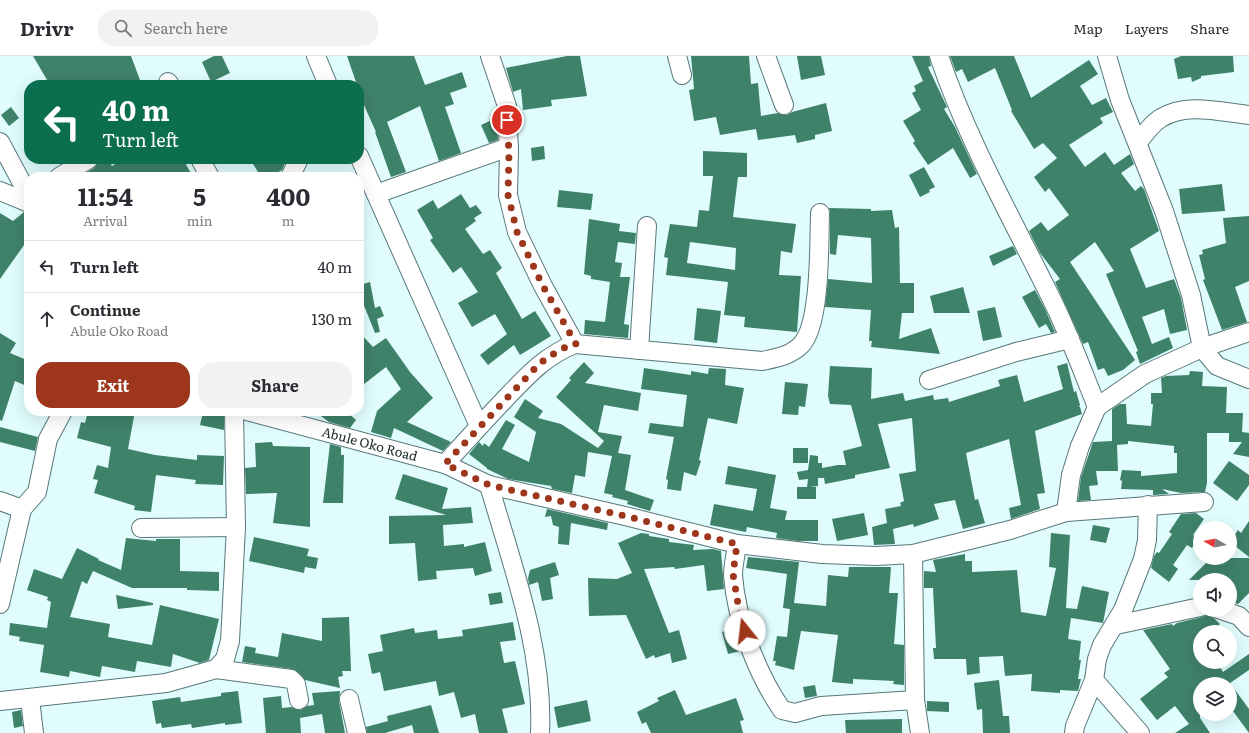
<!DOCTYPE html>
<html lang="en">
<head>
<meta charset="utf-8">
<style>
  body { margin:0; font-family:Literata,serif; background:#f2f2f3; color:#2b2b33; height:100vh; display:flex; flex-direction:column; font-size:15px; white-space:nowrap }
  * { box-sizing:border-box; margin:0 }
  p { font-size:13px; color:#7c7c81 }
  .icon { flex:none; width:22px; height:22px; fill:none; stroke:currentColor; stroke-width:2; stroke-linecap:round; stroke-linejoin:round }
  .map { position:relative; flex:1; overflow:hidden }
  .sheet { position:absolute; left:24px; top:116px; width:340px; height:244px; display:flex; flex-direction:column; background:#fff; border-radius:16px; box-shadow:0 4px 16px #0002 }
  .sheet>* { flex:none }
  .hud { position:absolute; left:24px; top:24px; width:340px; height:84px; border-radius:16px; box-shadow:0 4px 16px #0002; background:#0b6e4f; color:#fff; overflow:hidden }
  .needle { width:26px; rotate:279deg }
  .controls { position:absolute; left:1193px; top:465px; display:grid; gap:8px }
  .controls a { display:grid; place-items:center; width:44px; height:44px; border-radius:50%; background:#fff; box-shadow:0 4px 16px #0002; font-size:20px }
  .pin { position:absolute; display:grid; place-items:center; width:34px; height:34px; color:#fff; margin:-17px; border:2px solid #fff; border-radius:50%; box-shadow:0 1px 4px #0007 }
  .me { position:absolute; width:44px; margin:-22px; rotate:344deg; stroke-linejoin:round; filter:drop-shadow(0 0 3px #0008) }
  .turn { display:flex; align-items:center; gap:14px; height:84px; padding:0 12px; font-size:18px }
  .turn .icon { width:52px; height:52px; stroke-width:2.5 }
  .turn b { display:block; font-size:28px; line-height:34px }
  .eta { display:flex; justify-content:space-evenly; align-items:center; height:68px; text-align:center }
  .eta b { font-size:24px; font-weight:700; line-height:28px }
  .cta { display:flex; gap:8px; margin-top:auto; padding:8px 12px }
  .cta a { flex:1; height:46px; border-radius:16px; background:#9e361b; color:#fff; font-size:16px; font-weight:700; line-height:46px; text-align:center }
  .cta a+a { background:#f2f2f3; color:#2b2b33 }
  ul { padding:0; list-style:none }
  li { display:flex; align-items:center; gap:12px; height:52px; padding:0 12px; border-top:1px solid #e1e1e2 }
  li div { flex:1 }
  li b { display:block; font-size:15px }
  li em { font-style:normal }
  header { display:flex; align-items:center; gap:24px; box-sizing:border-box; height:56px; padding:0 20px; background:#fff; border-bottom:1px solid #e1e1e2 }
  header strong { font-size:19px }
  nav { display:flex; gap:22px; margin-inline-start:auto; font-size:14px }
  .search { width:280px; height:36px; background:#f2f2f3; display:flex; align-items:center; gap:10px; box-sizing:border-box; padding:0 14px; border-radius:16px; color:#7c7c81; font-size:15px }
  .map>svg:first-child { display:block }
  .building { fill:#3f826a; fill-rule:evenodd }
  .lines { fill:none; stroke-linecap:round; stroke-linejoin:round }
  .minor-casing { stroke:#587779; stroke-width:20 }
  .minor { stroke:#fff; stroke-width:18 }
  .route { stroke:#9e361b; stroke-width:7; stroke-dasharray:0 12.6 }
  .labels { text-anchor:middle; stroke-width:3.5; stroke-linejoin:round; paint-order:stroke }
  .street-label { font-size:13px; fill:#212e2f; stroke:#fff }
</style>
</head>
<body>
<header>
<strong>Drivr</strong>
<div class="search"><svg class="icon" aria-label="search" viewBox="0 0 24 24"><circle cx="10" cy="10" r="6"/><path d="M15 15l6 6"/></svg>Search here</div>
<nav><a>Map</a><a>Layers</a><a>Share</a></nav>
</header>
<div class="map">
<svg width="1249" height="677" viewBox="0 0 1249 677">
  <rect width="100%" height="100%" fill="#e0fcfd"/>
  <!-- building -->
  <g class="building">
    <path d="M33 0H131L140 24 126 29H50Z"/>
    <path d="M214 0H222L230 17 211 26 202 6Z"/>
    <path d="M347 0H414L425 29 462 16 467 31 450 37 454 48 445 51 461 97 439 105 420 50 387 66 406 116 391 121 375 76H376L360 40 359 29H357Z"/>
    <path d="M567 0H580L587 40 551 44 552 50 523 54 521 33 513 36 506 12Z"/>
    <path d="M691 0H749L751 28 758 27 761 60 778 57 787 59 792 56 826 47 832 75 815 79V83L797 87 795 79 758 84 756 73 720 79 716 61 694 65 689 34 694 33Z"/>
    <path d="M797 0H821L825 19 801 24Z"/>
    <path d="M912 0H929L931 10 928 11 947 51 944 53 955 71 977 118 970 122 953 92 928 109 913 87 915 85 903 65 921 54 912 37 916 35 914 30 923 25Z"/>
    <path d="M950 0H1014L1031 42 1089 4 1098 18 1080 30 1092 49 1106 42 1113 56 1100 62 1103 67 1069 89 1085 111 1105 96 1114 109 1130 98 1134 108 1121 117 1135 135 1141 130 1144 133 1159 175 1130 193 1146 232 1174 223 1181 242 1187 274 1170 278 1164 253 1142 261 1152 288 1169 281 1173 292 1140 308 1136 296 1138 295 1106 218 1114 215 1095 186 1070 206 1135 304 1123 314 1108 320 1104 312 1098 314 1088 286 1083 288 1055 226 1060 223 1040 197 1029 175 1041 166 1048 175 1069 159 1049 132 1045 136 1034 121 1057 102 1043 87 1034 93 1011 55 1012 54 995 12 968 26 962 13 956 16Z"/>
    <path d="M1181 0H1233L1234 16 1201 20V22L1192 26 1191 21 1178 23 1174 3Z"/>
    <path d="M11 51 19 62 9 70 1 59Z"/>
    <path d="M494 63 497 71 498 84 489 87 481 69Z"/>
    <path d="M544 90 545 103 532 105 531 92Z"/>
    <path d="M703 95 747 97V121H738L733 161 796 168 792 197 781 195 779 219 801 220 797 276 744 271 745 261 724 259 728 226 666 219 668 202 664 201 670 168 697 171 699 154 709 155 713 120H703ZM690 186 736 192 735 214 687 207Z"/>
    <path d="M103 103H108L112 110 124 103H183L193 121H79L94 112 99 105Z"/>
    <path d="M250 103H283L285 107 282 114 270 121H261Z"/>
    <path d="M924 111 935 131 929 134 930 136 920 141 909 119Z"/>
    <path d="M1222 128 1225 155 1182 158 1179 133Z"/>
    <path d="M559 134 593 138 591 154 557 151Z"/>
    <path d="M461 138 470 152 476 149 482 157 474 162 476 165 465 173 483 198 490 194 502 212 496 217 522 263 535 255 551 280 520 299 514 289 488 309 480 299 507 278 495 258 472 271 458 247 478 236 461 211 453 217 430 184 433 182 417 154 433 144 438 153Z"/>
    <path d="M829 152 871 153V155L892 154 895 172 899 171 900 227H914V257H902L899 283 931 272 940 298 871 291 872 285H869L871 254 825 251 828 223 872 227 871 182 838 179 836 199 830 198V157Z"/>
    <path d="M0 157 13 165 24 156 29 162V182L0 223Z"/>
    <path d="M1249 160V225L1235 231 1247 266 1222 274 1203 224 1205 223 1199 199 1203 198 1202 194 1226 187 1223 162Z"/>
    <path d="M589 163 620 168 619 175 636 177 635 188 618 186 615 206 622 207 620 221H630L624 268 629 269 628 282 584 278 585 264 605 266 610 226 591 223V220L584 218Z"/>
    <path d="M1013 190 1017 198 993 210 989 200Z"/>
    <path d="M370 226 375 252 380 250 384 260 377 263 380 276 375 277 363 247 359 248V229Z"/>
    <path d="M963 231 970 257H934L930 240Z"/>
    <path d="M1035 234 1045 253 1055 276 1051 277 1046 268 1039 272 1022 241Z"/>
    <path d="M995 251 1002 281 983 285 977 255Z"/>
    <path d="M697 252 721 255 717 287 694 284Z"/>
    <path d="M359 276 373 291 386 282 410 316 433 342 407 366 451 386 443 395 394 372 391 382 371 376 377 355 401 333 386 311 359 332Z"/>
    <path d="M0 277 16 287 10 297 29 305V331L15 325 2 365 0 364Z"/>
    <path d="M584 306 594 317 585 327 641 337 638 355 604 349 598 376 622 380 618 397 631 399 625 434 654 444 650 455 627 448 628 445 612 441 613 439 604 437 612 400 588 396 585 421 575 419 572 437 552 433 551 430 508 423 487 413V412L469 398 479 386 483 390 484 387 489 391 506 364 515 369 502 393 529 406 536 376 514 361 525 343 543 355 538 362 561 368 598 392 604 385 556 341 571 324 569 322Z"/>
    <path d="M1067 307 1074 336 1076 335 1080 349 1079 351H1080L1082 358 1035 375 1045 437 1037 438 1040 453 1011 463 1009 452 1021 449 1009 383 966 397 975 444 978 443 985 467 963 473 955 444 934 448 939 463 914 471 913 468 893 473 895 488 874 489 872 471 887 467 885 453 901 450 900 447 904 445 899 418 916 415 912 362 878 368 890 412 855 419V422L825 428 824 422H818V430L810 431H816V443H797V431H807L808 423 799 424 797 416 808 414 810 399 818 400V407H822V412L838 409H846L843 395 862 390 851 349 830 348 828 340 830 310 872 312 871 343 903 337 905 345 933 339 934 344 948 342 949 346 1000 330 998 324 1017 319 1024 346 1063 333 1057 310Z"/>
    <path d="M644 312 691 319V315L708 318 709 312 726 313 725 329 744 332 737 368 708 362 699 404 701 405 696 420 684 416 681 435 667 433 668 424 666 423 674 381 648 377 650 367 683 371 687 339 641 333Z"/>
    <path d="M1190 315 1203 316 1202 330 1227 331 1226 357H1243L1242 376 1249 377V401L1233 398 1242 386H1229V377H1207V427L1205 436 1181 437 1162 433 1169 438 1153 439V434L1121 433 1122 425 1120 424 1122 414 1141 415V420L1177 417V397H1174V390L1128 385V388L1117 389 1118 415H1096L1098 429 1089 430 1091 444 1078 445 1081 421 1093 386 1112 385V353L1120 348H1126L1127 368 1151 370 1153 348H1151V337H1162L1161 322 1166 320 1189 319Z"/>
    <path d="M785 326 808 328 805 351 799 350 798 359 782 358Z"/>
    <path d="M88 355H135L128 393 155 399 197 404V399L224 400 223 429 195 428 196 424 156 419 151 456 134 454 135 450 94 437 98 424 93 423 97 409 108 412 111 391 77 382 81 366 85 367Z"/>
    <path d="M314 355H346L356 364 350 372 329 366Z"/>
    <path d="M203 356 224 360V374L200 369Z"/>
    <path d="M0 371 38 381 35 395 0 386Z"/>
    <path d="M272 386 273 390 310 391V471L273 467 277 437 246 438 245 412 256 411 255 387Z"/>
    <path d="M330 388 341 391V399H344L343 447H323Z"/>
    <rect x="793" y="392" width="15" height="15"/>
    <path d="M1229 405 1249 419V429L1237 445 1213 427Z"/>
    <path d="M728 410 776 419 770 452 787 455 785 464H818V485H798L776 482 777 477 747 471 746 476 710 469 714 448 753 455 757 433 725 428Z"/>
    <path d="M403 418 448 432 442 453 471 451 473 467 443 469 444 490 464 488V491L485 486 492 515 475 520 473 512 436 515 437 523 418 525 415 487 389 488V460L446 459 395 443Z"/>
    <path d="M547 453 608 467 607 474 571 467 569 489 558 488 559 471 553 469 551 460 545 461Z"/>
    <path d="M864 457 868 479 837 485 832 463Z"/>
    <path d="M1196 457 1204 463 1193 479 1198 482 1192 492 1187 489 1173 509 1178 513 1169 526 1151 512 1154 500 1157 496 1159 497 1172 478 1169 476 1181 458Z"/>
    <path d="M1249 465V501L1230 486 1238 474 1241 477Z"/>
    <path d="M1093 469 1110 472 1106 487 1090 484Z"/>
    <path d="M641 477 649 478V480L669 483V486L694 489 693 494 713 493 721 495 724 533 707 535 704 509 675 513 674 511 644 513 669 577 679 574 687 603 672 607 670 597 655 602 654 599 646 603 626 559 589 560 588 522 617 523 632 517 618 487Z"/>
    <path d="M1051 477 1070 479 1066 552 1077 553 1082 530 1109 536 1103 567 1071 562 1068 583 1081 585 1079 604H1081L1078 623H1081L1078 635 1060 634V637L1031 635 1032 618 1005 620 1003 600 979 601 980 617 967 619 966 603H934L933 592H936L933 532H924V515L936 516 933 504 965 498V505H972V516L1017 514 1021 556 1046 560 1056 512 1049 511Z"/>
    <path d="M254 481 309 493 307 500 318 502 316 513 305 511 304 517 249 505Z"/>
    <path d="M126 482 156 485V483H180V515L219 516V535L187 534V532H132L93 515 87 528 82 525 70 561 110 568 108 581 152 589 160 549 219 563 209 604 200 607 173 598 171 611 137 605 135 616 102 610 100 621 70 615 69 621 40 616 44 589 19 585 20 581 9 579 10 567 47 572 51 546 47 544 48 541 27 534 34 513 62 523 77 492 99 503 98 504 121 514Z"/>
    <path d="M748 501 799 506 794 547 826 550 828 519 848 521 849 511H891L889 537H898L894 588 904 589V629L893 628 894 625 853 623V628L832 626 838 579 801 575 794 614 775 609 776 605H773L777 580 787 581 790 553 783 552 787 518 746 512Z"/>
    <path d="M1211 502H1249V537L1238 548 1230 546V524H1189Z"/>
    <path d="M555 506 559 519 550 522 553 543 542 545 538 526 529 529 528 522 530 514Z"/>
    <path d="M501 536 503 547 490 549 488 538Z"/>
    <path d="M116 539 153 547V549L118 553Z"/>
    <path d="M1210 554 1213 561 1220 568 1210 576H1200V606H1217L1223 616 1249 598V614L1230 627 1249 653V677L1230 651V627L1200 628V662L1210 677H1175L1189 668 1175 650 1157 664 1140 643 1168 621 1164 617 1170 613 1143 574 1172 568 1173 570 1177 567 1202 561 1207 558Z"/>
    <path d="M349 561 351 615H342L343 620 338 621 340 632 305 624 298 616 292 613 242 606 245 590 256 592 255 597 278 601 282 577 322 585V562Z"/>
    <path d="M513 566 516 584 500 586 504 607 515 605 525 648 502 653 508 677H479L475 658 461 662 454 636 439 640 436 625 384 635 380 616 372 618 368 598 383 595 380 579 414 572 415 577 437 574 438 583 463 580 462 574Z"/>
    <path d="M733 573 740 595 728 598 722 576Z"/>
    <path d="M999 624 1003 660H1009L1010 677H983L982 653 977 654 974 627Z"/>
    <path d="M815 629 817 640 805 642 803 631Z"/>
    <path d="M675 634 686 659 736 642 744 664 740 665 743 677H651L646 666 642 668 637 656 659 645 657 642Z"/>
    <path d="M238 635 242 667 225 669V667L192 672 191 668 162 672 161 667 156 668 152 645 180 641 181 646 221 640V637Z"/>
    <path d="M340 635 339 645 345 677H325L322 658 300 662 301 677H266L263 642 281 640 282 652 292 651 301 654 307 650 314 649 312 637Z"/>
    <path d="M587 644 591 665 558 672 554 651Z"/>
    <path d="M927 645 949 646V656L927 655Z"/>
    <path d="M431 649 439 677H414L412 669 385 677H367L366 671 388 665 387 660Z"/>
    <path d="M21 654 23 670 14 672 12 656Z"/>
    <path d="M902 663V677H846L845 664Z"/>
  </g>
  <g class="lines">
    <defs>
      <g id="minor">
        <path d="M316 0 328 29"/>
        <path d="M490 0 507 50 509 96 508 139 517 176 543 230 575 288"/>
        <path d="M677 0 682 19"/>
        <path d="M766 0 784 49"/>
        <path d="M939 0C968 86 1014 166 1054 248 1070 281 1083 316 1097 351"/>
        <path d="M1107 0 1120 44 1164 155 1191 239 1202 292 1217 310 1249 323"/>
        <path d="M168 26 170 29"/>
        <path d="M0 86 29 140"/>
        <path d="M1138 86C1145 78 1151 68 1161 62 1186 46 1221 56 1249 59"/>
        <path d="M359 100 479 370"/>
        <path d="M200 103 210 121"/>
        <path d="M59 121 89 103"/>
        <path d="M290 121 299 103"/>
        <path d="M0 135 29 147"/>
        <path d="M376 138 509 91"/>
        <path d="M639 294 647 170"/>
        <path d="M929 324 1016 296 1070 283"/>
        <path id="s1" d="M247 355 445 408 489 429 625 460 737 488 822 498 876 500 913 498 1010 474 1066 456 1204 446"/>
        <path d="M445 408C465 386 485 364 506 342 527 320 546 299 575 288L762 305C776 302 790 300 801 289 821 269 819 187 820 157"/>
        <path d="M489 429C512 509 544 593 540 677"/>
        <path d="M0 445 22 453"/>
        <path d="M1066 456 1071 419 1080 390 1097 351 1145 318 1202 292 1249 276"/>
        <path d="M141 472 236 471"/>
        <path d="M737 488C736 498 733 509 733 519 736 563 757 618 782 654L795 657 821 650 915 644"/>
        <path d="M913 498 915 644 920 677"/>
        <path d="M0 548 22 453 37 436 48 383 63 355"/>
        <path d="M1221 554 1239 560 1249 571"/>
        <path d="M1116 569 1200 551"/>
        <path d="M216 613 225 603 230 585 236 471 234 355"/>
        <path d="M1094 624 1140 677"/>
        <path d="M30 643 34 677"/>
        <path d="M349 643 357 677"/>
        <path d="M0 645 166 627 216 613 291 623 296 628 299 644"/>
        <path d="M1074 677 1075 670 1094 624 1097 603 1102 589 1123 554 1143 503 1147 484 1148 449"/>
      </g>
    </defs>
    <!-- minor casing -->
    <use href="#minor" class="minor-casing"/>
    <!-- minor -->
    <use href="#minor" class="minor"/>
  </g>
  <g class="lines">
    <!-- route -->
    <path class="route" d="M507 64 509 96 508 139 517 176 543 230 576 288 561 293 540 307 445 408 489 429 625 460 737 488 733 518 740 560 745 575"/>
  </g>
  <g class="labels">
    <!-- street labels -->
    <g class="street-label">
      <text dy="5" stroke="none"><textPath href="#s1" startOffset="127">Abule Oko Road</textPath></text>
    </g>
  </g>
</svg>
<div class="controls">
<a><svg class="needle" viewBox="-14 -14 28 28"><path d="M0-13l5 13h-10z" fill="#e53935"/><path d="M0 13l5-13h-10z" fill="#7c7c81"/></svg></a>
<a><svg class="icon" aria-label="sound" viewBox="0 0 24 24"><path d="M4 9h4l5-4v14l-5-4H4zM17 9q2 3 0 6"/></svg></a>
<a><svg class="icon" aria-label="search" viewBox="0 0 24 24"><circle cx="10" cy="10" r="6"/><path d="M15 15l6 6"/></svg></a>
<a><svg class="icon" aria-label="layers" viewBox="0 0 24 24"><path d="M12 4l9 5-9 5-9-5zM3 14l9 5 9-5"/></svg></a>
</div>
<div class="pin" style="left:507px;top:64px;background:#d93025"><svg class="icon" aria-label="arrive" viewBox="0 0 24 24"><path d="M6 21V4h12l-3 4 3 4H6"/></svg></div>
<svg class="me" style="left:745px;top:575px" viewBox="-20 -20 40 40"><circle r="19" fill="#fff"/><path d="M0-13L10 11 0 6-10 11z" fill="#9e361b"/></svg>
<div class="hud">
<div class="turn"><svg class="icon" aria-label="left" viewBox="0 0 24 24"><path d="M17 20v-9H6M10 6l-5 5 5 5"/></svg><div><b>40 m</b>Turn left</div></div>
</div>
<section class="sheet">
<div class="eta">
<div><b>11:54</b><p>Arrival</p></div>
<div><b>5</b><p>min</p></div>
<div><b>400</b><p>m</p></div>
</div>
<ul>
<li><svg class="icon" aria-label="left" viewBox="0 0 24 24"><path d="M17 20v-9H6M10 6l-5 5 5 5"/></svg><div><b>Turn left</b></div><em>40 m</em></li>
<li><svg class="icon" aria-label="ahead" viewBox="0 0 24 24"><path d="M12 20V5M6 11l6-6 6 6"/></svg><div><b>Continue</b><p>Abule Oko Road</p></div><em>130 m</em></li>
</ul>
<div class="cta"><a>Exit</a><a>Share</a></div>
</section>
</div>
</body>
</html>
